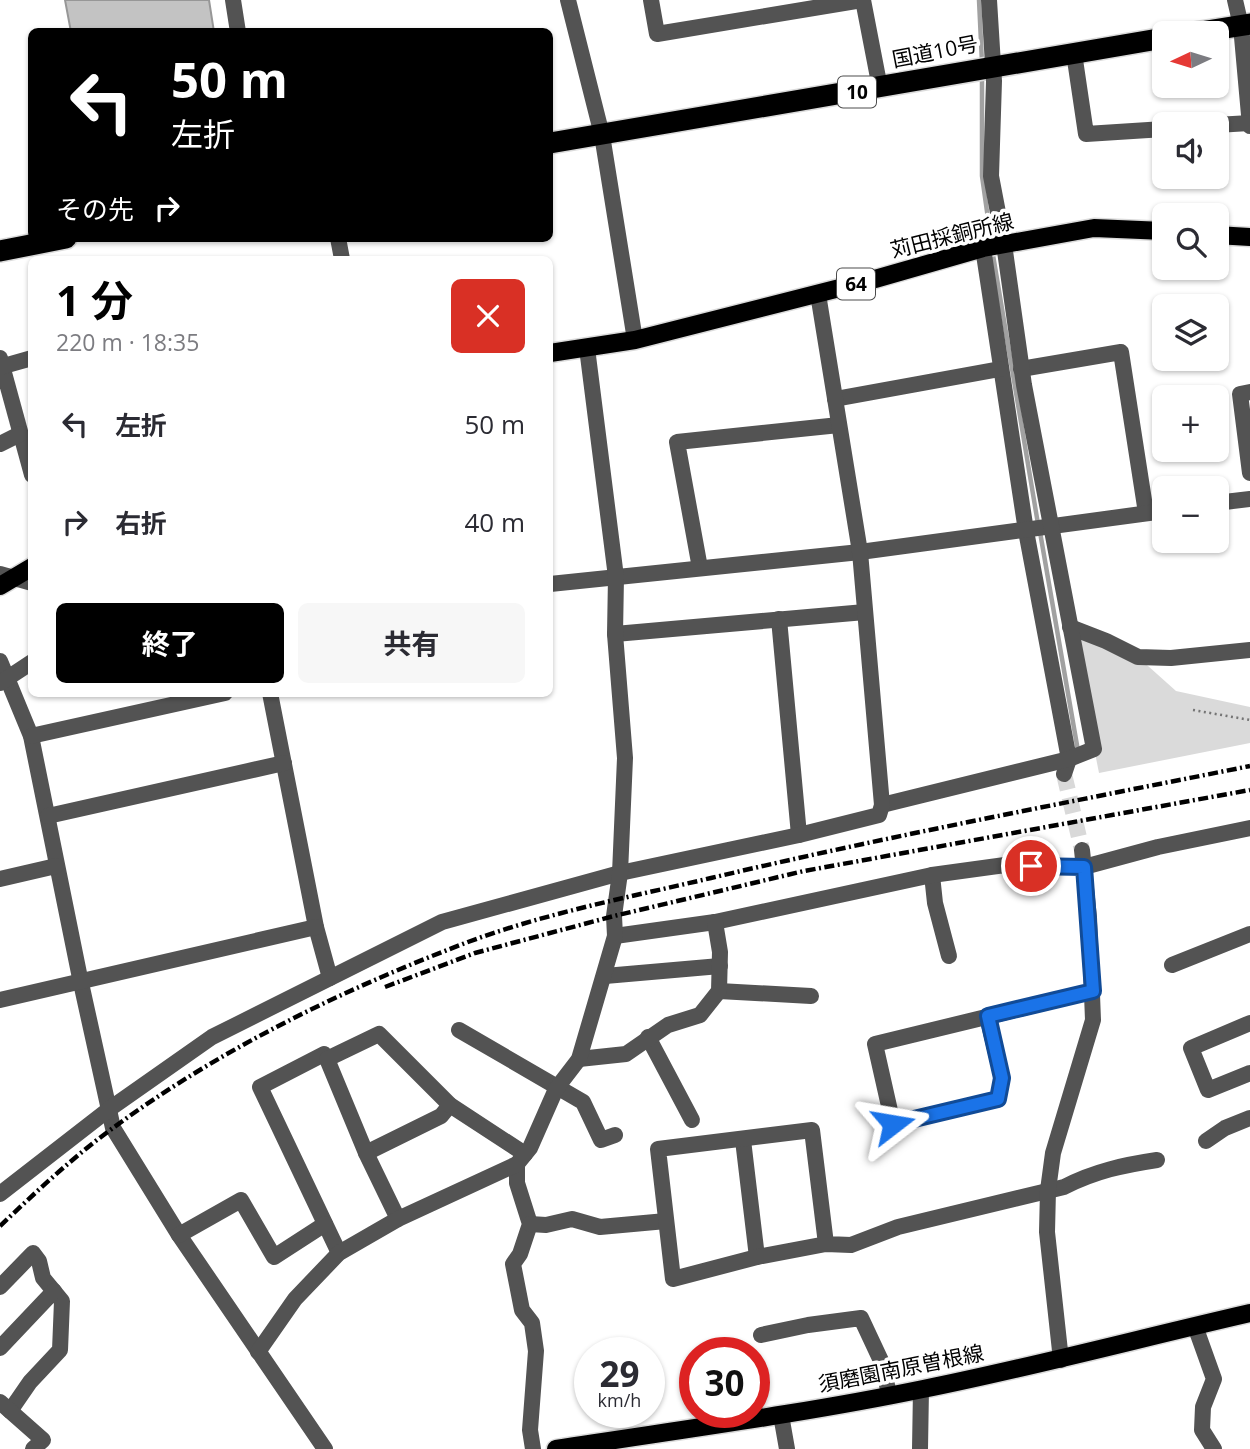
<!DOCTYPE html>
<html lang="ja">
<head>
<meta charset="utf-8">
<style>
  body { margin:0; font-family:"Open Sans","Noto Sans JP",sans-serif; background:#f7f7f7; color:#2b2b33; height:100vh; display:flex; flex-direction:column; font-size:26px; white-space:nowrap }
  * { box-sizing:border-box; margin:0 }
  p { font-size:23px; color:#7c7c81 }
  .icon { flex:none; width:38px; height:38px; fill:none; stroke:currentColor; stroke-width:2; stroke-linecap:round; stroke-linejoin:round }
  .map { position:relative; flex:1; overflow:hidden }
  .drawer { position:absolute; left:28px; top:256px; width:525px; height:441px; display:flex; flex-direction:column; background:#fff; border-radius:10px; box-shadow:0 2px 5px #0004 }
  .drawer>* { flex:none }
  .hud { position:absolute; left:28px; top:28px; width:525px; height:214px; border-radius:10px; box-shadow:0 2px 5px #0004; background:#000; color:#fff; overflow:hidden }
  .needle { width:46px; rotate:266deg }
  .fabs { position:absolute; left:1152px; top:21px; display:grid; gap:14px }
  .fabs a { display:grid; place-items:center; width:77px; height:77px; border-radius:10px; background:#fff; box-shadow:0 2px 5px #0004; font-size:35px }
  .speed { position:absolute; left:574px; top:1337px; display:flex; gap:14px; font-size:35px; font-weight:700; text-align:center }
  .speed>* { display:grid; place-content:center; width:91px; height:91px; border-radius:50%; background:#fff; box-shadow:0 2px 5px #0004; line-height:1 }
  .speed small { font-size:18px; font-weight:400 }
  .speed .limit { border:10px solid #d22; background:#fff; color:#111 }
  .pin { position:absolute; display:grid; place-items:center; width:60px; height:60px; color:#fff; margin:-30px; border:4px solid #fff; border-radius:50%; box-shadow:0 2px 7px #0007 }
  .me { position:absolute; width:77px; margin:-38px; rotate:76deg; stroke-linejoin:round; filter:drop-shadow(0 0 5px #0008) }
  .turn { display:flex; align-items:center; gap:24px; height:147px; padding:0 28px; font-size:32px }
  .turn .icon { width:91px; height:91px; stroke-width:2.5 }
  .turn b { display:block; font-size:49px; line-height:60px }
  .then { display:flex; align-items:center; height:66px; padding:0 28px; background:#0003; gap:14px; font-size:26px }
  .round { display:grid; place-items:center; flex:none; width:74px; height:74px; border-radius:10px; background:#f7f7f7 }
  .summary { display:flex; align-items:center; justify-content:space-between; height:119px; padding:0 28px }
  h1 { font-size:42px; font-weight:700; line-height:52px; color:#000 }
  .primary-button { display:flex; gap:14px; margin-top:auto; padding:14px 28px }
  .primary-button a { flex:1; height:80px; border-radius:10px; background:#000; color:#fff; font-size:28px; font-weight:700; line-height:80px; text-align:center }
  .primary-button a+a { background:#f7f7f7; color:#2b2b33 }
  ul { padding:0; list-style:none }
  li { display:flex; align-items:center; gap:21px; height:98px; padding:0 28px }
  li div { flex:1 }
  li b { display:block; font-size:26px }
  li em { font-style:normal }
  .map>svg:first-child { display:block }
  .green { fill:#dadada }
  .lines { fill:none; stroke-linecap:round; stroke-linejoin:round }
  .stream { stroke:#a1a1a1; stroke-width:4.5 }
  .building { fill:#c3c3c3; stroke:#979797; stroke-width:2 }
  .minor-tunnel { stroke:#d9d9d9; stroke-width:16; stroke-dasharray:16 8; stroke-linecap:butt }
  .major-casing { stroke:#dbdbdb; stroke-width:21 }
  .highway-casing { stroke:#dbdbdb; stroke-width:24 }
  .path { stroke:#757575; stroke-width:2.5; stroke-dasharray:2 3.5; stroke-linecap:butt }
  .minor { stroke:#535353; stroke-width:16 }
  .major { stroke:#000; stroke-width:18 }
  .highway { stroke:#000; stroke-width:21 }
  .rail { stroke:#000; stroke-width:4.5; stroke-dasharray:10 3.5 2 3.5; stroke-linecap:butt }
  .route-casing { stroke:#114b97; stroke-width:18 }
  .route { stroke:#1a73e8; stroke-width:12 }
  .labels { text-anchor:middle; stroke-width:7; stroke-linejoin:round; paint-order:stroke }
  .shield { fill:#fff; stroke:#4c4c4c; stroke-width:2 }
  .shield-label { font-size:19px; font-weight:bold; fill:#000 }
  .street-label { font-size:21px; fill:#000; stroke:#fff }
</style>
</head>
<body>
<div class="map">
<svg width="1250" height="1449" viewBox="0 0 1250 1449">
  <rect width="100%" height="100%" fill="#fff"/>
  <!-- green -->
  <path class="green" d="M1070 627 1138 657 1176 691 1250 707V743L1099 773Z"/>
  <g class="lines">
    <!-- stream -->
    <g class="stream">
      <path d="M979 0 982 63"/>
      <path d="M982 75V176L991 240"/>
      <path d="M992 249 1038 524"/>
      <path d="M1040 532 1078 751"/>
    </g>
  </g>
  <!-- building -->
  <path class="building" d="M65 0H209L214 32H71Z"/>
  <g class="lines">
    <!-- minor-tunnel -->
    <path class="minor-tunnel" d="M1064 774 1082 850"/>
    <defs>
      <g id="major">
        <path d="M1216 235 1250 237"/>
        <path d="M550 353 635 340 875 279 983 248 1094 228 1164 231"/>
        <path d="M0 586 32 567"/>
        <path d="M556 1449C678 1430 802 1414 923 1389 1033 1367 1141 1338 1250 1313"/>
      </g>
      <g id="highway">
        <path d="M1194 33 1250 24"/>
        <path d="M550 143 1164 38"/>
        <path d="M0 251 66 238"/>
      </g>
    </defs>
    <!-- major casing -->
    <use href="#major" class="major-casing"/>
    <!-- highway casing -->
    <use href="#highway" class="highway-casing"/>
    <!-- path -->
    <path class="path" d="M1193 710 1250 720"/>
    <!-- minor -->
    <g class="minor">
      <path d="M233 0 238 32"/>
      <path d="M568 0 602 135 635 340"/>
      <path d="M651 0 657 34 862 0"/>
      <path d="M863 0 880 88"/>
      <path d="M1235 0 1241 26 1250 126"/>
      <path d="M1074 53 1086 134 1164 129"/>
      <path d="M1216 125 1250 123"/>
      <path d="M338 238 342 259"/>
      <path d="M983 248 1026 531 1069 759 1064 774"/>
      <path d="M0 358 32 475"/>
      <path d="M0 367 32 358"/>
      <path d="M1021 369 1121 352 1146 513"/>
      <path d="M1250 392 1240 394 1250 473"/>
      <path d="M835 399 1000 369"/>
      <path d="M0 444 20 434"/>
      <path d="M1216 503 1250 499"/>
      <path d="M700 568 677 442 839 425"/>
      <path d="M0 574 32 583"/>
      <path d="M550 584 860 552 1164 511"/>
      <path d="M779 619 799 835"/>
      <path d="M1070 627 1106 641 1138 657 1171 658 1250 650"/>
      <path d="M615 634 865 612"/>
      <path d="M0 661 31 736 81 983 113 1128 179 1235 325 1449"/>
      <path d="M0 683 32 662"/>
      <path d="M270 693 316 927 330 978"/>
      <path d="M31 736 225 693"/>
      <path d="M882 805 1069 759 1094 749 1024 385 1004 244 991 176 994 81 989 0"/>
      <path d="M48 816 284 763"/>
      <path d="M932 875 935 903 949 956"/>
      <path d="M0 879 56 866"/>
      <path d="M615 936 715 922 932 875 1005 865 1084 867 1158 847 1250 828"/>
      <path d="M1172 965 1250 934"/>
      <path d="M605 976 720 966"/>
      <path d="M719 991 811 996"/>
      <path d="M0 1000 316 927"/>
      <path d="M987 1016 1002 1078 998 1099 893 1124 875 1044 1093 991"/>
      <path d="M1250 1023 1191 1048 1208 1090 1250 1073"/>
      <path d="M459 1030 583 1102 601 1140 615 1135"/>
      <path d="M648 1037 692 1120"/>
      <path d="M327 1059 324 1054 260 1087 339 1253"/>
      <path d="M579 1059 626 1054 668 1025 700 1015 719 991 720 952 715 922"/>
      <path d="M743 1140 757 1257"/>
      <path d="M1206 1141 1225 1128 1250 1118"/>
      <path d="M366 1153 441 1116 450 1105"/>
      <path d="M517 1164V1183L530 1224 520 1254 513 1264 522 1310 532 1323 536 1351 530 1430 533 1449"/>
      <path d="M0 1194 108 1110 212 1037 442 922 620 873 799 835 879 815 882 805 860 552 818 294"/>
      <path d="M398 1219 366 1153 327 1059 379 1034 450 1105 525 1154"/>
      <path d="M530 1224 546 1225 572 1219 600 1227 666 1221"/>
      <path d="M179 1235 241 1200 274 1257 325 1224"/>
      <path d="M826 1244 812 1130 658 1149 673 1279 757 1257 826 1244 851 1245 898 1227 1064 1187C1095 1171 1124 1165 1157 1160"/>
      <path d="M0 1287 33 1253 39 1261 43 1278 62 1301 60 1350 30 1382 10 1411"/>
      <path d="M1195 1326 1214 1379 1203 1407 1202 1430 1214 1449"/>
      <path d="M761 1335 808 1325 861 1318 883 1365 889 1395"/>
      <path d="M0 1348 54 1291"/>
      <path d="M258 1352 295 1299 339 1253 398 1219 517 1164 530 1148 556 1089 579 1059 615 936 614 916 620 873 625 758 615 634 616 577 587 348"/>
      <path d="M1061 1360 1047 1232 1048 1190 1053 1153 1093 1020 1089 917 1082 850"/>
      <path d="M0 1402 43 1440 33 1449"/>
      <path d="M781 1415 787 1449"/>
      <path d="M920 1449 921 1389"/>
    </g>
    <!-- major -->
    <use href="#major" class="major"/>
    <!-- highway -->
    <use href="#highway" class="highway"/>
    <!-- rail -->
    <g class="rail">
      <path d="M385 987 475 953 614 916 804 871 1250 790"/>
      <path d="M0 1226C36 1192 73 1157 113 1128 220 1049 344 989 468 942 546 913 630 897 711 878 889 836 1070 802 1250 766"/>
    </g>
  </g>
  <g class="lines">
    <defs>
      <path id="route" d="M893 1124 998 1099 1002 1078 988 1016 1093 991 1084 867 1031 866"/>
    </defs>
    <!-- route casing -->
    <use href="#route" class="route-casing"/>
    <!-- route -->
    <use href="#route" class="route"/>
  </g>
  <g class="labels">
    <!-- shield labels -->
    <g class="shield">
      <rect x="838" y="76.5" width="38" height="31" rx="5"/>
      <rect x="837" y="268.5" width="38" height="31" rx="5"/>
    </g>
    <g class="shield-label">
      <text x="857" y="99">10</text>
      <text x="856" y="291">64</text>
    </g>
    <!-- street labels -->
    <g class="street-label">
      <text transform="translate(935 52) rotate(-11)" y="7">国道10号</text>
      <text transform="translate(952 236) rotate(-14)" y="7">苅田採銅所線</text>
      <text transform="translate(901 1369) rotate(-11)" y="7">須磨園南原曽根線</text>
    </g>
  </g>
</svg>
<div class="fabs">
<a><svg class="needle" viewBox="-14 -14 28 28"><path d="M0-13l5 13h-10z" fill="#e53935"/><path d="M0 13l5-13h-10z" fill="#7c7c81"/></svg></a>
<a><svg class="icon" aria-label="sound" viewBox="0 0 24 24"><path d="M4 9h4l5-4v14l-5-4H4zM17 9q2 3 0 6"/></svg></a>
<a><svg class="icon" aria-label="search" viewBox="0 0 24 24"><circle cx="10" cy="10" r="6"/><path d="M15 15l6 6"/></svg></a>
<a><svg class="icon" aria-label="layers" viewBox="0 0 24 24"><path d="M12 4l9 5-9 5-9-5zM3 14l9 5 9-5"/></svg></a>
<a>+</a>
<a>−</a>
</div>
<div class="speed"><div>29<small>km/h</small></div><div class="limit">30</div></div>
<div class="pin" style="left:1031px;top:866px;background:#d93025"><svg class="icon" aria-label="arrive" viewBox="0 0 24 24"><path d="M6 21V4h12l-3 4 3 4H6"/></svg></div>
<svg class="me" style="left:893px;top:1124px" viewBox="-20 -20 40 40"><path d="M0-17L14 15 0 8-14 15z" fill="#1a73e8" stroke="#fff" stroke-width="4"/></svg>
<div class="hud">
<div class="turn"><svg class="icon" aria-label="left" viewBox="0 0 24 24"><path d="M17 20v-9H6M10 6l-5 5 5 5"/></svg><div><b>50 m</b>左折</div></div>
<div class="then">その先<svg class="icon" aria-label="right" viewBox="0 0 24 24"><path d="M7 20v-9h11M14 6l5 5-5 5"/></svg></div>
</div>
<section class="drawer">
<div class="summary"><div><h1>1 分</h1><p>220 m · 18:35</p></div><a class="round" style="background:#d93025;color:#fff"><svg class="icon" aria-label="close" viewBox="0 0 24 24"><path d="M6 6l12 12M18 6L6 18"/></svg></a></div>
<ul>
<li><svg class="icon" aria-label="left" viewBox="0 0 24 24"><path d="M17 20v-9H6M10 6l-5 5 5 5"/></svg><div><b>左折</b></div><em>50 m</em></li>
<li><svg class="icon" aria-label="right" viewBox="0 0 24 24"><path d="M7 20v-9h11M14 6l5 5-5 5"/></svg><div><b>右折</b></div><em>40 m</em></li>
</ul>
<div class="primary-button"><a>終了</a><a>共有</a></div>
</section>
</div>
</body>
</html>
